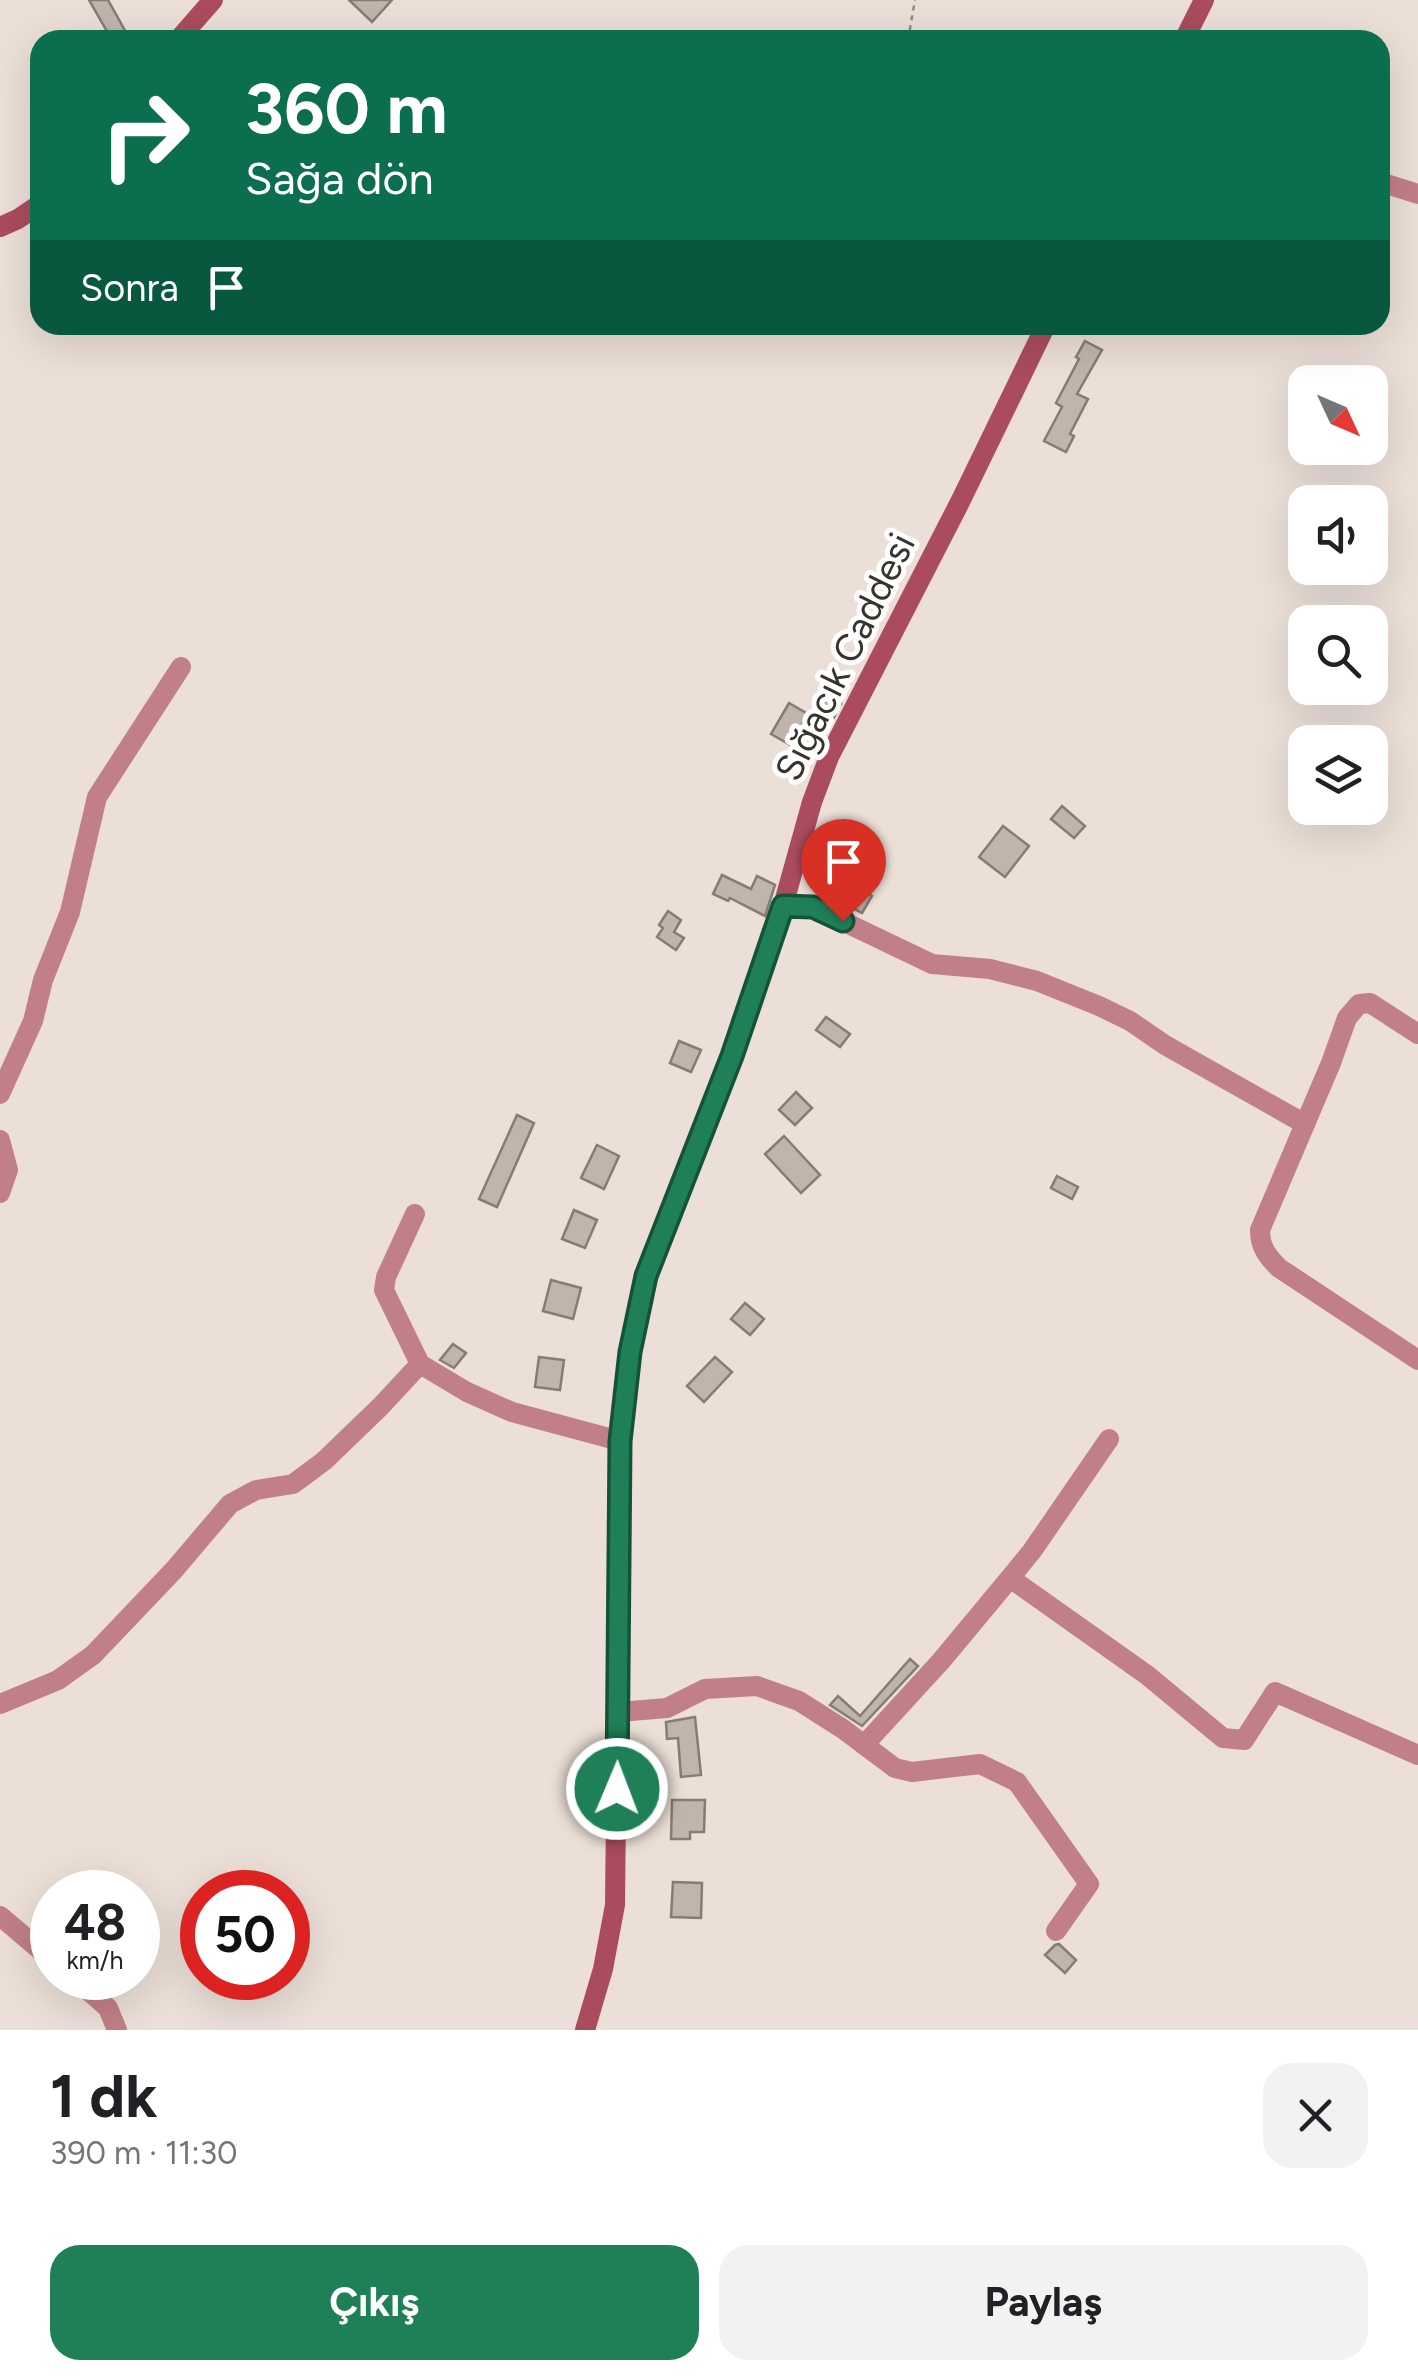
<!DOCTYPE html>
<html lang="tr">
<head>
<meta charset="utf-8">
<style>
  body { margin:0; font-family:Figtree,sans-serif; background:#f2f2f2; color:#202124; height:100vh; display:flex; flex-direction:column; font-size:38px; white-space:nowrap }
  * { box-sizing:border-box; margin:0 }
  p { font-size:32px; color:#757577 }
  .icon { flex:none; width:55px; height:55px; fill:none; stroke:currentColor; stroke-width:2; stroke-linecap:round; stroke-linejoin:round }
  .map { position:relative; height:2030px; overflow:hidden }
  .side { display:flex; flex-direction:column; background:#fff; flex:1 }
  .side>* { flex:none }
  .hud { position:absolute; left:30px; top:30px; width:1360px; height:305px; border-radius:30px; box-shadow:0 10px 40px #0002; background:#0b6e4f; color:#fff; overflow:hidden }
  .needle { width:65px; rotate:134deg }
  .tools { position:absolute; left:1288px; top:365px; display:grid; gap:20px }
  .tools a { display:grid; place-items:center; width:100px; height:100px; border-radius:20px; background:#fff; box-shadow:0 10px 40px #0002; font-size:50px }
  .speed { position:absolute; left:30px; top:1870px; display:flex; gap:20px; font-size:50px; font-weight:700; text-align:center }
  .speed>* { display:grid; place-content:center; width:130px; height:130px; border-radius:50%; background:#fff; box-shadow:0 10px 40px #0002; line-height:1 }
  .speed small { font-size:25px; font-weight:400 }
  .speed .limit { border:15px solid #d22; background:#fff; color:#111 }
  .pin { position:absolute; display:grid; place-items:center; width:85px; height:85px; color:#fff; margin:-102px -42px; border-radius:50% 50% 50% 0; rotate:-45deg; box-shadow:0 0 10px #0007 }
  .pin .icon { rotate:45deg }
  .me { position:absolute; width:110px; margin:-55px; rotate:1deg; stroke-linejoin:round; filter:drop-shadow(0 0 8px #0008) }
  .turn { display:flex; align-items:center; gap:35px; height:210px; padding:0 50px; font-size:45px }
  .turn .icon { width:130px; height:130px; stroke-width:2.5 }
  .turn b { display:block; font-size:70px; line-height:85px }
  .then { display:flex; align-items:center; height:95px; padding:0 50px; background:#0003; gap:20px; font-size:38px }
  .round { display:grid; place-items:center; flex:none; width:105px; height:105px; border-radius:30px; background:#f2f2f2 }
  .summary { display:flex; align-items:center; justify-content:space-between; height:170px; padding:0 50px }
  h1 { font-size:60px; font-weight:700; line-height:75px }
  .action { display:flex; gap:20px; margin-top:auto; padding:20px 50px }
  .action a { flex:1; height:115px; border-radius:30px; background:#1f8058; color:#fff; font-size:40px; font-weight:700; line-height:115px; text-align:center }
  .action a+a { background:#f2f2f2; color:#202124 }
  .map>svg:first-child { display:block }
  .building { fill:#c0b5ad; stroke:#867c74; stroke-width:2.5 }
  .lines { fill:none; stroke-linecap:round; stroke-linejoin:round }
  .path { stroke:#918983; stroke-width:2.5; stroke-dasharray:5 5; stroke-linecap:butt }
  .street { stroke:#c17f88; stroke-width:20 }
  .secondary { stroke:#aa4c5d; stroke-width:20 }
  .route-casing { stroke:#145339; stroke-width:25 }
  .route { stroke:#1f8058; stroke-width:18 }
  .labels { text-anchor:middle; stroke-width:10; stroke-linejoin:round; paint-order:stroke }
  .street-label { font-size:38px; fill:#37332f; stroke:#fff }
</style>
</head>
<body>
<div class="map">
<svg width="1418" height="2030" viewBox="0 0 1418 2030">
  <rect width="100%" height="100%" fill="#ebdfd7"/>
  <!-- building -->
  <g class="building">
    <path d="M89 0H108L128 36 121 40H112Z"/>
    <path d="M349 0H392L372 22Z"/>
    <path d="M1085 341 1102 350 1077 394 1088 399 1070 434 1074 436 1066 452 1044 441 1062 407 1056 403 1079 359 1076 357Z"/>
    <path d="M822 694 841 704 832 721 813 711Z"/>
    <path d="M789 703 808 714 797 733 800 735 794 747 771 734Z"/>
    <path d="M1062 806 1085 826 1074 838 1051 819Z"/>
    <path d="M1003 826 1029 846 1005 877 979 857Z"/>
    <path d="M722 875 751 889 757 876 775 885 765 916 730 898 728 901 713 894Z"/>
    <path d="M854 885 872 896 862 913 844 903Z"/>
    <path d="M668 911 681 920 674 932 684 938 676 950 657 937 663 928 659 925Z"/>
    <path d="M826 1017 850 1034 840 1047 816 1030Z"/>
    <path d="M679 1041 701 1050 691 1072 670 1063Z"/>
    <path d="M796 1092 812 1108 795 1125 779 1110Z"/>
    <path d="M517 1115 534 1123 497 1207 479 1199Z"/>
    <path d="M784 1136 820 1175 801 1193 765 1154Z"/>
    <path d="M597 1145 619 1156 604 1189 581 1178Z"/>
    <path d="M1057 1176 1078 1187 1072 1199 1051 1188Z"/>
    <path d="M574 1210 597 1220 585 1248 562 1239Z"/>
    <path d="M551 1280 581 1288 573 1319 543 1311Z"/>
    <path d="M745 1303 764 1319 750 1335 731 1319Z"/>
    <path d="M453 1344 466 1353 454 1368 440 1360Z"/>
    <path d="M539 1357 564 1360 560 1390 535 1387Z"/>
    <path d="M715 1357 732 1372 704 1402 687 1386Z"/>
    <path d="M910 1659 918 1666 862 1726 830 1705 838 1696 860 1716Z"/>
    <path d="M695 1717 701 1775 681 1777 678 1738 667 1739 666 1722Z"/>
    <path d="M672 1800H705L704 1832H690V1839H671Z"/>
    <path d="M673 1882 702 1883 701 1918 671 1917Z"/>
    <path d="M1059 1944 1076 1960 1065 1973 1045 1955 1055 1945Z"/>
  </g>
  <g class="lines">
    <!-- path -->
    <path class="path" d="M908 40 915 0"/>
    <!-- street -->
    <g class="street">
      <path d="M1380 182 1418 194"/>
      <path d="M783 906 813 907 932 964 990 969 1037 981 1099 1006 1130 1021 1165 1045 1305 1124 1260 1230C1260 1247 1267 1256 1279 1268L1418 1360"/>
      <path d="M0 1094 33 1021 43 980 70 912 97 797 181 667"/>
      <path d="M1305 1124 1331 1063 1347 1018 1359 1004 1370 1003 1418 1034"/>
      <path d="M0 1140 8 1170 0 1193"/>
      <path d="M415 1214 386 1277 384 1290 420 1364 467 1392 512 1412 620 1441"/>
      <path d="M1010 1578 1032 1551 1109 1439"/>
      <path d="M0 1704 58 1680 93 1655 174 1570 230 1504 256 1490 293 1484 324 1461 381 1406 420 1364"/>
      <path d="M619 1712 667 1708 705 1689 757 1686 799 1701 843 1729 895 1768 912 1772 980 1764 1017 1782 1089 1884 1056 1931"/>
      <path d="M864 1745 941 1661 1010 1578 1147 1675 1223 1738 1244 1740 1275 1692 1418 1755"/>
      <path d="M0 1916 52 1960"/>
      <path d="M74 1978 108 2008 117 2030"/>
    </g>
    <!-- secondary -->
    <g class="secondary">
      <path d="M178 40 213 0"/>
      <path d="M1184 40 1204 0"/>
      <path d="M0 227 18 219 40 204"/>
      <path d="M585 2030 603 1969 615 1905 620 1441 629 1352 646 1276 732 1056 783 906 812 802 829 757 960 502 1046 325"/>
    </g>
  </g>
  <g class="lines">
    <defs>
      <path id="route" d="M617 1789 620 1441 630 1352 646 1276 732 1056 783 906 813 907 843 921"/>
    </defs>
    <!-- route casing -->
    <use href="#route" class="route-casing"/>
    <!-- route -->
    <use href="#route" class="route"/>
  </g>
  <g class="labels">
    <!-- street labels -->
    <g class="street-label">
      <text transform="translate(845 657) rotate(-64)" y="13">Sığacık Caddesi</text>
    </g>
  </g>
</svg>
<div class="tools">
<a><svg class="needle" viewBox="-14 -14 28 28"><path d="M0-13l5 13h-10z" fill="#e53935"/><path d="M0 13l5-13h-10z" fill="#757577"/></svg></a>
<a><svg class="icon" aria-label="sound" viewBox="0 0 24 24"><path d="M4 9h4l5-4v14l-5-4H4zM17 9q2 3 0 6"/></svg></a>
<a><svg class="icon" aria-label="search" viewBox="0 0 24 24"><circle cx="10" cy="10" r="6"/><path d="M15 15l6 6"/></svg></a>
<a><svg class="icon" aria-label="layers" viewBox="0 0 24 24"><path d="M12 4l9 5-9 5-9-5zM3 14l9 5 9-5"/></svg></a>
</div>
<div class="speed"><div>48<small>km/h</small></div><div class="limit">50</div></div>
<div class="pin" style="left:843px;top:921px;background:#d93025"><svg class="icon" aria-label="arrive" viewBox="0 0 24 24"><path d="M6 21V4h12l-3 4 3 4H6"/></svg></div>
<svg class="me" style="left:617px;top:1789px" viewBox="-20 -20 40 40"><circle r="17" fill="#1f8058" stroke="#fff" stroke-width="3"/><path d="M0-11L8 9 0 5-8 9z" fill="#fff"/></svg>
<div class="hud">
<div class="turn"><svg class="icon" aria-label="right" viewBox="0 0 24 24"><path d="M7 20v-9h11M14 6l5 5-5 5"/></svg><div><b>360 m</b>Sağa dön</div></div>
<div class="then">Sonra<svg class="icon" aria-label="arrive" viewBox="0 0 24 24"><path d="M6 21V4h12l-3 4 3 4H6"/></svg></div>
</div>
</div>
<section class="side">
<div class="summary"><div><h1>1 dk</h1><p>390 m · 11:30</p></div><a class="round"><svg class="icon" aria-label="close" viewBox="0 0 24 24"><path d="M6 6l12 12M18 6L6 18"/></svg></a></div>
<div class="action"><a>Çıkış</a><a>Paylaş</a></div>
</section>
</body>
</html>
